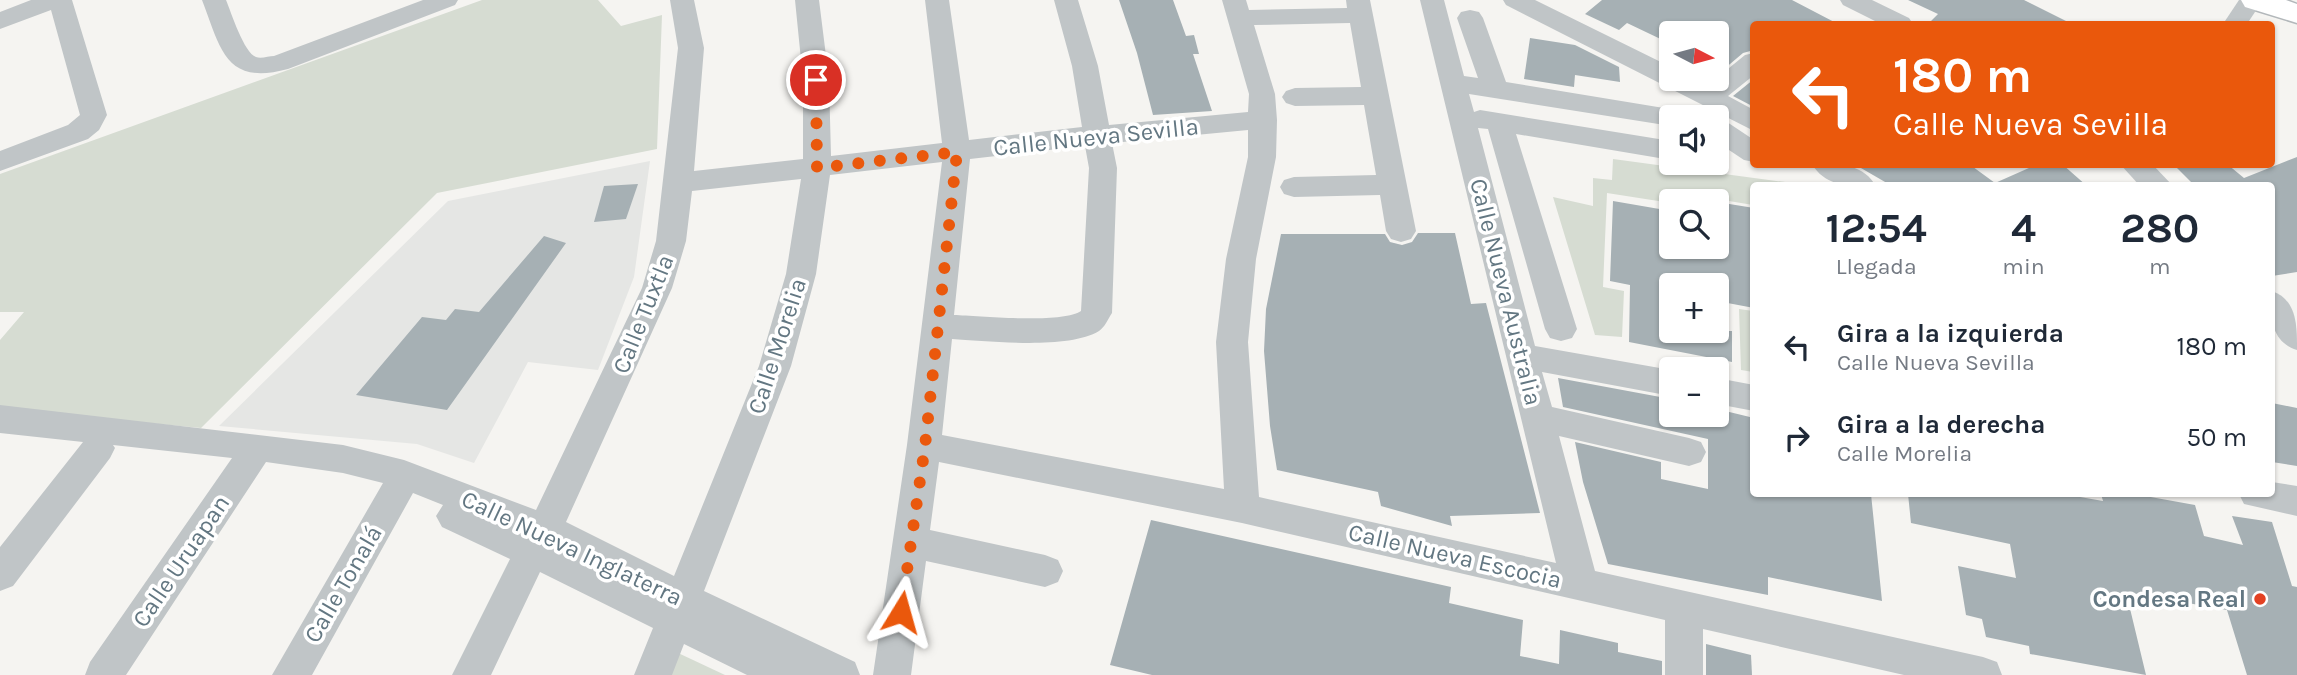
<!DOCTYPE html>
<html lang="es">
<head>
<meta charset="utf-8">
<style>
  body { margin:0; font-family:Karla,sans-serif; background:#f2f2f3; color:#1f2937; height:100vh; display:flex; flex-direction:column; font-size:26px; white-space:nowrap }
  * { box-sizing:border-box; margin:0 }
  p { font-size:23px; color:#747a83 }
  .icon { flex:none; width:38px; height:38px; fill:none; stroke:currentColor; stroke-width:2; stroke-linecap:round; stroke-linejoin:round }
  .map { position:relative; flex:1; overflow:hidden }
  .drawer { position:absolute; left:1750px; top:182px; width:525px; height:315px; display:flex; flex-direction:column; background:#fff; border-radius:7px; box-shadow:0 2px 5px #0004 }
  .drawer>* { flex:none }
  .top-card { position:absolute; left:1750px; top:21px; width:525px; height:147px; border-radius:7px; box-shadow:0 2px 5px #0004; background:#ea580c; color:#fff; overflow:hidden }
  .needle { width:46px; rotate:96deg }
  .controls { position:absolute; left:1659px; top:21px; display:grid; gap:14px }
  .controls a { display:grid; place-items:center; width:70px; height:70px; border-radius:7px; background:#fff; box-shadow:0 2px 5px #0004; font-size:35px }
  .pin { position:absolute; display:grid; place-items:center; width:60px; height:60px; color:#fff; margin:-30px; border:4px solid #fff; border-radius:50%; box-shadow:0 2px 7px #0007 }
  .me { position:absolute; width:77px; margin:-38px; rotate:8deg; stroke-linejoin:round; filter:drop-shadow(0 0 5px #0008) }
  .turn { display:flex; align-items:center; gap:24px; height:147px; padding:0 28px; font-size:32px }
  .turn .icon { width:91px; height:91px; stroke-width:2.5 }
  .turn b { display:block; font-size:49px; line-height:60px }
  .eta { display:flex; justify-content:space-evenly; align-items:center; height:119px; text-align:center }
  .eta b { font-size:42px; font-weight:700; line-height:49px }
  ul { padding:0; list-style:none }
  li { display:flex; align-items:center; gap:21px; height:91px; padding:0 28px }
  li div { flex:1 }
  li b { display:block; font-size:26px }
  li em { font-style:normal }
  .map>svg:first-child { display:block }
  .built { fill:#e5e6e4 }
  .green { fill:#d6dcd2 }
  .building { fill:#a6b0b4 }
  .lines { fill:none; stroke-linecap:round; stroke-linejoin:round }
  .major-casing { stroke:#b3b8bb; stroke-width:3 }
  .minor { fill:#c0c5c7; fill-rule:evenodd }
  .major { fill:#fff; fill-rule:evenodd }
  .route { stroke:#ea580c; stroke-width:12; stroke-dasharray:0 21.6 }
  .poi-dot { fill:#e34122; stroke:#fff; stroke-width:2.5 }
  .labels { text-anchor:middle; stroke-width:7; stroke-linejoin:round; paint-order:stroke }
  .street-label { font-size:24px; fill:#637782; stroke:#fff }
  .poi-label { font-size:24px; font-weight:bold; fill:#637782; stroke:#fff; text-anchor:end }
</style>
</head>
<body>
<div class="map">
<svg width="2297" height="675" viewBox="0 0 2297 675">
  <rect width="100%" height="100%" fill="#f5f4f1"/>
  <!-- built -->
  <path class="built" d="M650 161 634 277 598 370 528 362 474 463 417 444 219 426 448 201Z"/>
  <!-- green -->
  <g class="green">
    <path d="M482 0H598L621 26 662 15 657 149 437 193 201 428 0 409V340L24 312H0V174Z"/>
    <path d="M1613 159 1807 185 1754 186 1753 205 1681 193 1680 201 1671 203 1607 193 1603 287 1624 291 1622 337 1595 335 1553 197 1593 206V178L1612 180Z"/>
    <path d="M1739 309 1753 311V372L1741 370Z"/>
    <path d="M676 652 725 675H668Z"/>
  </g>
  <!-- building -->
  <g class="building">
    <path d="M1119 0H1173L1186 36 1194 35 1199 54H1193L1212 111 1153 115 1137 53Z"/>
    <path d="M1602 0H1792L1838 24H1754V50L1743 53 1717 75V33H1671V44L1627 23 1619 30 1585 14Z"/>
    <path d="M1908 0H2024L2072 24H1928L1938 14Z"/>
    <path d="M1530 38 1575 45 1619 67 1620 82 1575 75 1574 87 1524 79Z"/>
    <path d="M1754 79V107L1733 96Z"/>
    <path d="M2297 157V272L2272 276V186H2195L2173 164H2227L2244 178Z"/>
    <path d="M1854 164H1969L1995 183 2038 164H2062L2087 186H1892Z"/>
    <path d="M638 184 626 219 594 222 604 186Z"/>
    <path d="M1613 201 1671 211V247H1717V202L1754 208V308L1717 301V285H1671V331H1732V362L1629 342 1630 285 1610 281Z"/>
    <path d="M1418 233H1455L1471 304 1486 303 1540 513 1450 516 1452 526 1381 506 1378 492 1277 470 1270 426 1264 351 1266 309 1281 234H1385L1390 242 1402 245 1412 242Z"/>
    <path d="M544 236 566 243 447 410 356 395 422 317 446 320 455 309 479 312Z"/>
    <path d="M1558 378 1671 399V415H1717V409L1754 418V494H1871L1882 601 1768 577V595L1608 564 1583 482 1575 442 1661 462V479L1708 489V439L1563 407Z"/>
    <path d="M2272 403 2297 408V466L2272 462Z"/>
    <path d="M1908 494H2063L2103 501 2101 494H2134L2195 505 2204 536 2243 545 2232 516 2272 522 2292 586 2297 587V675H2247L2227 610 2126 592 2146 675 2030 654 2029 646 1986 637 1982 619 1966 615 1958 566 2016 578 2010 544 1911 523Z"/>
    <path d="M1151 520 1451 587 1449 603 1523 620 1520 656 1559 664 1560 630 1618 643V652L1662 661V675H1152L1110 665Z"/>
    <path d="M1706 644 1751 655 1752 675H1706Z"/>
  </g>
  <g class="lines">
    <defs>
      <path id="major" d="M2241 0H2286L2297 4V23L2245 7Z"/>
    </defs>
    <!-- major casing -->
    <use href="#major" class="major-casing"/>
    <!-- minor -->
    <g class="minor">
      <path d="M31 0H72L107 115 99 130 88 139 0 171V151L68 125 80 115 51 10 0 29V12Z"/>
      <path d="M202 0H226C231 12 244 53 256 57 261 59 269 56 274 56L423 0H458L455 5 288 69C225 86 221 49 202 0Z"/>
      <path d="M670 0H694L704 48 694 171 803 159V80L795 0H819L829 80 831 156 942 143 925 0H949L969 140 1082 127 1072 66 1054 0H1078L1098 66 1109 125 1248 112 1249 94 1222 0H1246L1249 10 1347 8 1346 0H1370L1416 231 1411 239 1401 242 1391 239 1386 231 1380 195 1294 197 1284 194 1280 187 1284 180 1294 177 1376 175 1364 105 1295 106 1286 103 1282 97 1286 91 1295 88 1361 87 1350 23 1254 25 1275 94 1277 120 1276 157 1256 259 1248 342 1259 497 1556 563 1420 0H1444L1464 76 1478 78 1457 18 1461 12 1470 10 1479 12 1483 18 1506 82 1682 111 1685 117H1671V126L1469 94 1474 112 1480 110 1671 141V160L1516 134 1577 329 1572 338 1561 341 1550 338 1545 329 1488 129 1478 128 1535 346 1671 370V396L1542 372 1552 407 1689 438 1701 442 1706 452 1701 462 1689 466 1559 436 1595 571 1983 657 1997 662 2002 675H1904L1703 629V675H1665V620L1242 523 939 462 930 530 1045 555 1058 560 1063 571 1058 582 1045 587 926 561 911 675H873L907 445 942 162 830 175 816 274 791 366 704 591 855 662 860 675H747L684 644 672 675H634L653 628 540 572 491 675H452L510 559 442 527 436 516 443 505 413 493 312 675H272L383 483 343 473 266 462 126 675H85L90 662 232 458 113 445 115 448 110 458 13 586 0 591V547L83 442 0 433V405L343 445 404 460 536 510 642 288 656 241 678 48ZM1248 130V157L1226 259 1216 342 1224 489 942 435 952 339C988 341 1068 350 1099 331 1105 327 1108 319 1112 313L1117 168 1112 143ZM1085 146 1089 168 1081 311C1062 324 980 316 954 315L970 159ZM801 179 786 274 759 366 674 576 566 522 672 288 686 241 692 191Z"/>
      <path d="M1503 0H1535L1671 67V79H1694L1707 86 1745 55 1754 53V75L1728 96 1754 110V131L1506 5Z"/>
      <path d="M1840 0H1872L1909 18 1913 24H1881L1843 5Z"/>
      <path d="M2239 0H2263L2247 24H2223Z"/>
      <path d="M1717 120 1727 122 1754 140V162L1744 160 1717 142Z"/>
      <path d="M1812 164C1836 164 1862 162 1876 186 1852 186 1826 188 1812 164Z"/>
      <path d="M2120 164H2152L2173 186H2140Z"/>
      <path d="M2272 291C2297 300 2297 325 2297 350 2270 342 2270 315 2272 291Z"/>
      <path d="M1717 378 1754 385V411L1717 404Z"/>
      <path d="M2272 482 2297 486V516L2244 504 2239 494H2272Z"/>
    </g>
    <!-- major -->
    <use href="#major" class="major"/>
  </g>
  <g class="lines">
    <!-- route -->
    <path class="route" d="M816 80 817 168 957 152 925 446 901 612"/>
  </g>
  <!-- markers -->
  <circle class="poi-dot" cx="2260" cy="599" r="7"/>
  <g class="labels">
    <!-- street labels -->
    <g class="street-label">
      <text transform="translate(1096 137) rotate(-6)" y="8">Calle Nueva Sevilla</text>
      <text transform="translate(1506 292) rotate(76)" y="8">Calle Nueva Australia</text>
      <text transform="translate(643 314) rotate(-68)" y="8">Calle Tuxtla</text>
      <text transform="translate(777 346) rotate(-72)" y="8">Calle Morelia</text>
      <text transform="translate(572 548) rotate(25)" y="8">Calle Nueva Inglaterra</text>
      <text transform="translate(1455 556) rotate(13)" y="8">Calle Nueva Escocia</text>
      <text transform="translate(181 561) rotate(-56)" y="8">Calle Uruapan</text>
      <text transform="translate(343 584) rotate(-60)" y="8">Calle Tonalá</text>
    </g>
    <!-- poi labels -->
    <g class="poi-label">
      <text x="2246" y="607">Condesa Real</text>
    </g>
  </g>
</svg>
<div class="controls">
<a><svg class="needle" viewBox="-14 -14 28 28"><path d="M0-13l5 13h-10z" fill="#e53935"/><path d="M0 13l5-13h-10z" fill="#747a83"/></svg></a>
<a><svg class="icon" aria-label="sound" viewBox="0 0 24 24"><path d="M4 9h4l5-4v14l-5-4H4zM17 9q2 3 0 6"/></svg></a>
<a><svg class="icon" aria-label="search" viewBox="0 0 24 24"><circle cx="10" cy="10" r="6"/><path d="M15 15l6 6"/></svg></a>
<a>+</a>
<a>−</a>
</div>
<div class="pin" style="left:816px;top:80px;background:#d93025"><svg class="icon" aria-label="arrive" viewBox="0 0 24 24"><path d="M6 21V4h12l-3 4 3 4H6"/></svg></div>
<svg class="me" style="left:901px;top:612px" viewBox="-20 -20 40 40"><path d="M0-17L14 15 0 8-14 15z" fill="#ea580c" stroke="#fff" stroke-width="4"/></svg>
<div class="top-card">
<div class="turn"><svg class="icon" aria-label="left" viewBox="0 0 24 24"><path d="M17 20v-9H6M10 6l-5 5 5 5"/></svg><div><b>180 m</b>Calle Nueva Sevilla</div></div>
</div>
<section class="drawer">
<div class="eta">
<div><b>12:54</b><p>Llegada</p></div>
<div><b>4</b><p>min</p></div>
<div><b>280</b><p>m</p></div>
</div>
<ul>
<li><svg class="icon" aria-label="left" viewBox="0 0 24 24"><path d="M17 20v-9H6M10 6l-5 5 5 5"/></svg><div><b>Gira a la izquierda</b><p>Calle Nueva Sevilla</p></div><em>180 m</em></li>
<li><svg class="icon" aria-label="right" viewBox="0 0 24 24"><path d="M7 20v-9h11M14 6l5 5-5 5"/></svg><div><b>Gira a la derecha</b><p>Calle Morelia</p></div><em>50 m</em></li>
</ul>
</section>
</div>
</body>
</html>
